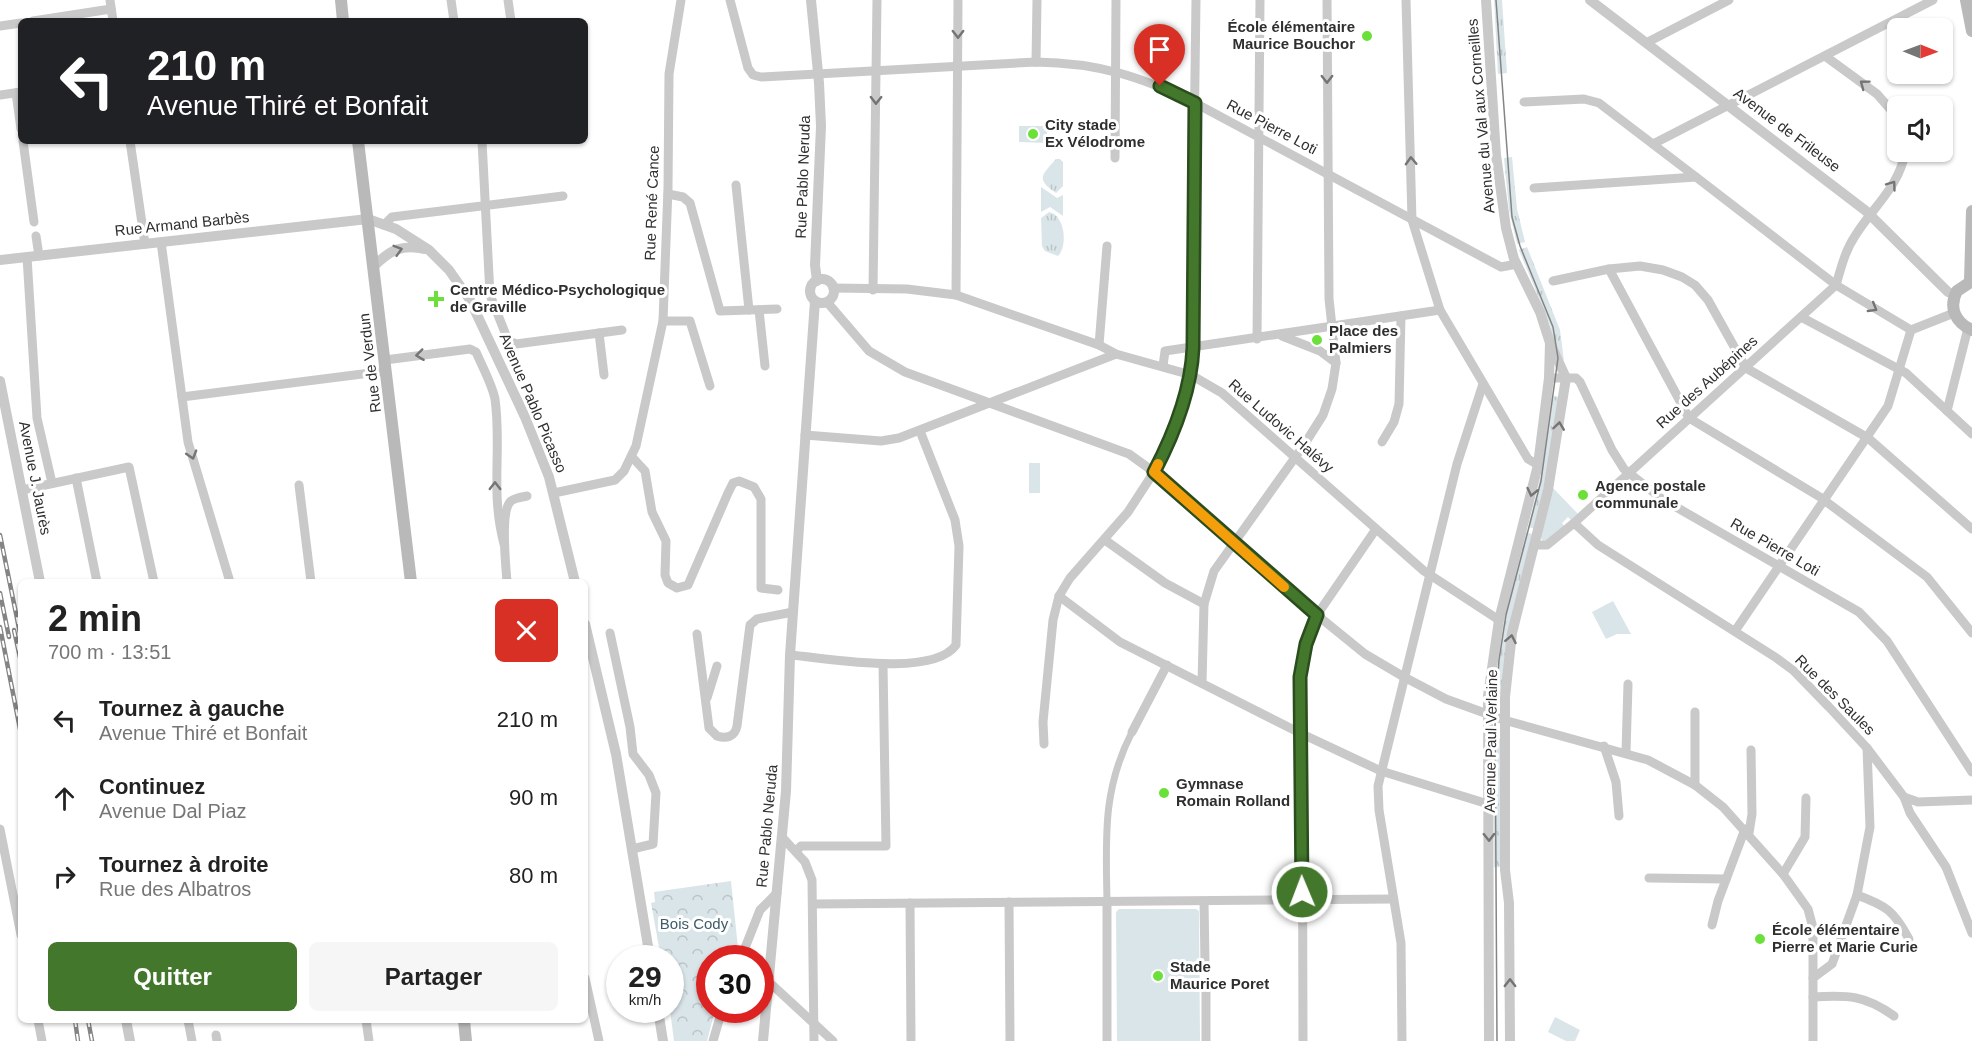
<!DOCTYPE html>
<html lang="fr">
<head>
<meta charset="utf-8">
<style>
  body { margin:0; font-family:Helvetica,sans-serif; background:#f6f6f6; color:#222; height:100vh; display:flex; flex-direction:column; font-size:22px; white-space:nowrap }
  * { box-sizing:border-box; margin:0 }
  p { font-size:20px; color:#767676 }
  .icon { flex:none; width:33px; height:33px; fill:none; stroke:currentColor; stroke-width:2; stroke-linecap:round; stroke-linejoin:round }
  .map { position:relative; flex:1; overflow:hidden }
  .side { position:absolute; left:18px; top:579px; width:570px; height:444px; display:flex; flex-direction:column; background:#fff; border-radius:9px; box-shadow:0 2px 4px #0004 }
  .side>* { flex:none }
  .guide { position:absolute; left:18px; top:18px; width:570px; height:126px; border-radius:9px; box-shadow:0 2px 4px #0004; background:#202124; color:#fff; overflow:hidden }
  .needle { width:39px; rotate:91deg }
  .tools { position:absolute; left:1887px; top:18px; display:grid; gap:12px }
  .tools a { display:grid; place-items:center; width:66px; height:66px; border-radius:9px; background:#fff; box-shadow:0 2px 4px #0004; font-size:30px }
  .speed { position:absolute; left:606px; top:945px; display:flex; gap:12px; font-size:30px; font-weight:700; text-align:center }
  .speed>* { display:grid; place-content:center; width:78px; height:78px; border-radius:50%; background:#fff; box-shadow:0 2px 4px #0004; line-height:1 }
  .speed small { font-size:15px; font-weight:400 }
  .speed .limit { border:9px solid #d22; background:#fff; color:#111 }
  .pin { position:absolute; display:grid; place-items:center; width:51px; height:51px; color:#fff; margin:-62px -26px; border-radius:50% 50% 50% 0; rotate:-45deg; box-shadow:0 0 6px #0007 }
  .pin .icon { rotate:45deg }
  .me { position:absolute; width:66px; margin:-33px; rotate:359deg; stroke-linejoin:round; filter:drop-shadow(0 0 4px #0008) }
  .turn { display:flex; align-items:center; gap:21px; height:126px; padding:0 30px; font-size:27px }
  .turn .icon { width:78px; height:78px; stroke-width:2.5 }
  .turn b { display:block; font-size:42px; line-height:51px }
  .round { display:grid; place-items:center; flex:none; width:63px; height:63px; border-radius:9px; background:#f6f6f6 }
  .head { display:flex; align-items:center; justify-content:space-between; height:102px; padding:0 30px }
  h1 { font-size:36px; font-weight:800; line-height:45px }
  .action { display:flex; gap:12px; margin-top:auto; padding:12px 30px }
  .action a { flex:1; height:69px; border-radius:9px; background:#42772c; color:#fff; font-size:24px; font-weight:800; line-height:69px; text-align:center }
  .action a+a { background:#f6f6f6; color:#222 }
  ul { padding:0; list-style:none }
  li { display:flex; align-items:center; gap:18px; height:78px; padding:0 30px }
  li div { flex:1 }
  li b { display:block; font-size:22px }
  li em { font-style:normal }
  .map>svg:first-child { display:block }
  .grass { fill:url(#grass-tufts) }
  .forest { fill:url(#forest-crowns) }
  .park { fill:#dae5e9 }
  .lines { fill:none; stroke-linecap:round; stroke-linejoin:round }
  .pedestrian { stroke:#c9c9c9; stroke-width:7 }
  .minor { stroke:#c9c9c9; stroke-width:9 }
  .tertiary { stroke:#c9c9c9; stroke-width:10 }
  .secondary { stroke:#b9b9b9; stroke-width:12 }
  .tram { stroke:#848484; stroke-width:1.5 }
  .rail-casing { stroke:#848484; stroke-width:4.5 }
  .rail { stroke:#fff; stroke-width:2; stroke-dasharray:7; stroke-linecap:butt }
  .oneway { stroke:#747474 }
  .route-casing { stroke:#2b4d1d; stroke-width:15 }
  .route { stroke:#42772c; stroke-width:10 }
  .slow { stroke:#f59e0b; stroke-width:10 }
  .poi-dot { fill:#6ae038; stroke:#fff; stroke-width:2 }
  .labels { text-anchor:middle; stroke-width:6; stroke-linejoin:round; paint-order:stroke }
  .poi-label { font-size:15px; font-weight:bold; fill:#2f2f2f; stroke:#fff; text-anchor:start }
  .street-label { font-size:15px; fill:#2f2f2f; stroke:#fff }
  .park-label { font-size:15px; fill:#3e5c69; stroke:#fff }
</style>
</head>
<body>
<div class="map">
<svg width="1972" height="1041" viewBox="0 0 1972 1041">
  <defs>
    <pattern id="grass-tufts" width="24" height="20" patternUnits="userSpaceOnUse" patternTransform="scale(1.5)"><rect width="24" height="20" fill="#dae5e9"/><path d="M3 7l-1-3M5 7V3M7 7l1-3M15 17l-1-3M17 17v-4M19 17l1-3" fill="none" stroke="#bbc5c8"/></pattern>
    <pattern id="forest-crowns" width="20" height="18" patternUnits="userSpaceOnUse" patternTransform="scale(1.5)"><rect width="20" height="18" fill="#dae5e9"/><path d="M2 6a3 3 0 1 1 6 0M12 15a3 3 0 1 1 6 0" fill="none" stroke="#bbc5c8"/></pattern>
  </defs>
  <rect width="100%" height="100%" fill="#fff"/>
  <!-- grass -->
  <g class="grass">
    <path d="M1494 0H1502L1507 73 1498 74Z"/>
    <path d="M1512 157 1517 209 1525 242 1517 244 1509 210 1504 158Z"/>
    <path d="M1056 159H1060L1063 162V186L1056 193C1036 179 1041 176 1056 159Z"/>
    <path d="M1049 212C1065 215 1068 246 1058 256L1045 251 1042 246 1041 218Z"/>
    <path d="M1527 247 1560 330 1564 361 1554 344 1550 325 1519 250Z"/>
    <path d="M1552 396 1560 397 1536 529 1528 527 1541 475Z"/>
    <path d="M1526 532 1535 535 1502 694H1494L1505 612Z"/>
    <path d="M1493 739H1501L1502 867H1494Z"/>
  </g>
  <!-- forest -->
  <path class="forest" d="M731 881 738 948 734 958H710V1010H715L707 1041H674L670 1010V958H661L651 903 655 902 654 892Z"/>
  <!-- park -->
  <g class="park">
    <path d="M1019 126H1047V143L1019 142Z"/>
    <path d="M1041 187 1057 198 1063 195V216L1050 207 1041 212Z"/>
    <rect x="1029" y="463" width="11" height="30"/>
    <path d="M1553 488 1578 514 1571 520 1568 517 1562 523 1564 526 1548 540 1543 541 1540 537Z"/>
    <path d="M1613 601 1631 634H1617L1606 639 1592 612Z"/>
    <path d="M1119 909H1196L1199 911 1200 1041H1117L1116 912Z"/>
    <path d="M1555 1017 1580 1030 1575 1041H1566L1548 1032Z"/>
  </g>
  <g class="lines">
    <!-- pedestrian -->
    <path class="pedestrian" d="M1107 902C1106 839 1102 790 1132 732"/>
    <!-- minor -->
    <g class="minor">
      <path d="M110 0 113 21"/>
      <path d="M451 0 454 21"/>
      <path d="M508 0 511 21"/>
      <path d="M730 0 748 68 753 75 761 77 1036 62C1098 63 1140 76 1195 103L1501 267 1517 264"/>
      <path d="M1406 0 1412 220 1440 310 1528 459 1538 465"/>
      <path d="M33 21 111 9"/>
      <path d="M0 26 21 23"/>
      <path d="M1646 43 1729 0"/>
      <path d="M1825 56 1877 94 1898 118"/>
      <path d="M1036 62 1037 0"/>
      <path d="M16 93 21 129"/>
      <path d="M0 95 21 92"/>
      <path d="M1524 102 1584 99 1599 103 1696 177"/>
      <path d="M23 141 34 222"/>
      <path d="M130 141 145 244"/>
      <path d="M482 141 490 295 508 340 516 344 622 330"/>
      <path d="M1653 144 1933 0"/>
      <path d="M1115 158 1116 0"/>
      <path d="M736 185 749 310"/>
      <path d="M1534 188 1696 177 1836 285 1911 330"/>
      <path d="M668 194 683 197 690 203 720 311 777 309"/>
      <path d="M384 225 392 217 563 196"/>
      <path d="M36 236 39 256"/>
      <path d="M161 242 188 442 230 582"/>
      <path d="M27 257 37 418 52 483"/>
      <path d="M1609 269 1689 418 1820 497 1927 577 1972 633"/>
      <path d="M1553 281 1609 269 1640 266 1663 270 1682 277 1695 285 1708 300 1746 368 1868 438 1972 529"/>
      <path d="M833 288 907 289 956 295 1099 345 1116 354 1191 375 1222 393 1424 571 1499 620"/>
      <path d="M873 290 877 0"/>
      <path d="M956 295 958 0"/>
      <path d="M827 302 869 351 905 372 1129 454 1154 472 1317 615 1365 654 1404 677 1446 699 1504 720 1648 760 1695 785 1723 807 1783 874 1808 909 1813 928V1041"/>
      <path d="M759 310 765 366"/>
      <path d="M1801 317 1906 373 1972 434"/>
      <path d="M663 321H690L710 386"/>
      <path d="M1911 330 1954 313"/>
      <path d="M599 333 604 375"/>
      <path d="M1282 336 1320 351 1336 363"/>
      <path d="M1257 339 1260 0"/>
      <path d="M1099 345 1107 246"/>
      <path d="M385 360 470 349 476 352C482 366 492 384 495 399 502 450 490 491 504 544"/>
      <path d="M1163 366 1165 351 1440 310"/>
      <path d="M1549 378H1576L1580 382 1612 450 1624 469 1662 499 1859 612 1887 641 1972 772"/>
      <path d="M182 397 386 371"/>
      <path d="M1947 411 1968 328"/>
      <path d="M805 435 881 441 899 438 1116 354"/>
      <path d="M1382 442 1394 422 1399 404 1401 316"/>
      <path d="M632 457 645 471 652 512 666 541 665 575 668 583 677 588 688 585 728 493 733 483 739 481 754 487 761 499V588L778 590"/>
      <path d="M76 478 97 582"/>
      <path d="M299 485 311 582"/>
      <path d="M22 490 129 467 154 582"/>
      <path d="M554 493 615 480 624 471 636 446 663 321 668 188 669 74 681 0"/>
      <path d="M1574 523 1598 545 1775 657 1794 671 1829 707 1867 748 1904 797 1910 813 1946 867 1972 933"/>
      <path d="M1105 540 1165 583 1204 604"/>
      <path d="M1534 545H1547L1574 523 1836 285C1841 268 1845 251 1855 236 1872 208 1900 186 1905 152"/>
      <path d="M507 582C506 567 500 513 510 502 513 498 522 497 527 496"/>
      <path d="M1059 596 1120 642 1300 733 1381 771 1488 804"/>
      <path d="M1735 631 1888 406 1911 330"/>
      <path d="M610 633 630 727 633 754 649 775 656 793 653 844 632 849"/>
      <path d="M697 634 709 728 717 736C726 739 735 737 737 726L750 625 757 619 793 612"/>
      <path d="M790 655C826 658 933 678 956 645L959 546 955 520 920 431"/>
      <path d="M1202 683 1204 604 1214 571 1304 445 1323 415 1332 389 1336 363 1329 299 1327 0"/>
      <path d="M707 698 717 666"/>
      <path d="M1695 712V785"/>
      <path d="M1132 732 1167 665"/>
      <path d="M1044 744 1043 722 1053 620 1059 596 1070 578 1128 512 1154 472 1168 445 1191 375 1196 0"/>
      <path d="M1604 746 1616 782 1619 816"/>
      <path d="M1626 752 1628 684"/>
      <path d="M1904 797 1918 802 1972 800"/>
      <path d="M0 829 21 935"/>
      <path d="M1749 833 1752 814 1751 750"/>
      <path d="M782 837 805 862 812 880 814 1041"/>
      <path d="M796 851 801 846H886L883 664"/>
      <path d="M1783 874 1805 837 1806 798"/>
      <path d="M1649 878 1726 879"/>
      <path d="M1857 895C1887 906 1894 911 1909 939"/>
      <path d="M1204 901 1205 964"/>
      <path d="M1009 902 1010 1041"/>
      <path d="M1107 902V1041"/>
      <path d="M910 903 911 1041"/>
      <path d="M814 904 1393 899"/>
      <path d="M1712 925 1718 901 1745 829"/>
      <path d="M741 958 760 910 777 893"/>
      <path d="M585 978 599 1041"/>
      <path d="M1813 978 1832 964 1857 895 1870 827 1867 748"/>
      <path d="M769 982 833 1041"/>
      <path d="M1206 987V1041"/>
      <path d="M1813 997C1848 995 1865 995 1894 1016"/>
      <path d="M38 1020 42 1041"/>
      <path d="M188 1020 192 1041"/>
      <path d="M366 1020 369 1041"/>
      <path d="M216 1035 217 1041"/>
      <path d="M713 1041 722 1010"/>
      <path d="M1303 1041 1302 661 1317 615 1376 529"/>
      <path d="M1402 1041 1401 943 1379 810 1378 786 1457 464 1483 384"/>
    </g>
    <!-- tertiary -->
    <g class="tertiary">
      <path d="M811 0 819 83 821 126 815 265 817 281"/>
      <path d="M1486 0 1496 155 1506 228 1514 259 1540 312 1550 343 1549 378 1538 465 1499 620 1488 696 1489 1041"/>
      <path d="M1590 0 1866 211 1948 292 1955 295"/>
      <path d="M0 260 368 219 396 229 429 250 449 270 470 300 525 417 549 477 575 582"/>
      <path d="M373 267C390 250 401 244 425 249"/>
      <circle cx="822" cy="291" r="12"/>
      <path d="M0 381 40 582"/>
      <path d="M585 624 616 754 650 958"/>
      <path d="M658 1010 663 1041"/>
      <path d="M126 1020 130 1041"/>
      <path d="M763 1041 786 791 790 655 815 301"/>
      <path d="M1510 1041 1509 903 1505 870V697L1512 633 1548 490 1566 378 1550 343"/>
    </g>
    <!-- secondary -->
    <g class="secondary">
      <path d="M341 0 343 21"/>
      <path d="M1966 0 1972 31"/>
      <path d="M358 141 411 582"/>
      <path d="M1970 281 1972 211"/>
      <path d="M1972 281 1957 291C1948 308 1956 323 1972 330"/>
      <path d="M464 1020 466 1041"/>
    </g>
    <!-- tram -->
    <path class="tram" d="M1496 0 1512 217 1520 246 1553 327 1558 358 1541 481 1506 615 1499 660 1495 717 1497 1041"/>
    <defs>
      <g id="rail">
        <path d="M0 535 21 638"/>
        <path d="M0 593 9 637"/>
        <path d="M0 627 21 734"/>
        <path d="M14 630 21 662"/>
        <path d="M75 1020 78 1041"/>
        <path d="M88 1020 92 1041"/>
      </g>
    </defs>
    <!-- rail casing -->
    <use href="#rail" class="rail-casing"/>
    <!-- rail -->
    <use href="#rail" class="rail"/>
  </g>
  <!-- one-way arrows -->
  <defs><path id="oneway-chevron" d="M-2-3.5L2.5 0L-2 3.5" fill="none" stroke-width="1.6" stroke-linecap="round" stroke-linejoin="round" transform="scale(1.5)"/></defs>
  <g class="oneway">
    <use href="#oneway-chevron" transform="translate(958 34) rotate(90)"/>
    <use href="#oneway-chevron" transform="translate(1327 79) rotate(90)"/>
    <use href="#oneway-chevron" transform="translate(1864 84) rotate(-143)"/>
    <use href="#oneway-chevron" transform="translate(876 100) rotate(91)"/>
    <use href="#oneway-chevron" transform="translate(1411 161) rotate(-92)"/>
    <use href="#oneway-chevron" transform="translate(1892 185) rotate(-54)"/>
    <use href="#oneway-chevron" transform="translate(398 250) rotate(-16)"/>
    <use href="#oneway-chevron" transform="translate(1873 308) rotate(31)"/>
    <use href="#oneway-chevron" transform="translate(420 355) rotate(173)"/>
    <use href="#oneway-chevron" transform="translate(1559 426) rotate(-82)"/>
    <use href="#oneway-chevron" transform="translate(192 455) rotate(73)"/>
    <use href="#oneway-chevron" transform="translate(495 486) rotate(-90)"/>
    <use href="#oneway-chevron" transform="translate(1532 492) rotate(103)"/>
    <use href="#oneway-chevron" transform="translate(1511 639) rotate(-79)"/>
    <use href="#oneway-chevron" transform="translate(1489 837) rotate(89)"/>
    <use href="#oneway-chevron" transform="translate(1510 983) rotate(-90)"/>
  </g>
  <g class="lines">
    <defs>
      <path id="route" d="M1160 86 1195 103 1193 348C1191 392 1174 434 1154 472L1317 615 1306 644 1300 677 1302 892"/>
    </defs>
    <!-- route casing -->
    <use href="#route" class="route-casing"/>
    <!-- route -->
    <use href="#route" class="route"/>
    <!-- slow -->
    <path class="slow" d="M1158 464 1154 472 1284 587"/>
  </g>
  <!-- markers -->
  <g class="poi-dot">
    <circle cx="1367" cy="36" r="6"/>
    <circle cx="1033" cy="134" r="6"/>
    <path d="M433 290h6v6h6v6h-6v6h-6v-6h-6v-6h6z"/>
    <circle cx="1317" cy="340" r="6"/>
    <circle cx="1583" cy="495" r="6"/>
    <circle cx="1164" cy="793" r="6"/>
    <circle cx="1760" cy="939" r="6"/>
    <circle cx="1158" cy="976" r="6"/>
  </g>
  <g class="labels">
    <!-- poi labels -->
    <g class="poi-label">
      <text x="1355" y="32" text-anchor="end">École élémentaire<tspan x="1355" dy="17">Maurice Bouchor</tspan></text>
      <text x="1045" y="130">City stade<tspan x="1045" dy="17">Ex Vélodrome</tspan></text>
      <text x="450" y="295">Centre Médico-Psychologique<tspan x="450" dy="17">de Graville</tspan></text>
      <text x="1329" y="336">Place des<tspan x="1329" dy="17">Palmiers</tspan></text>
      <text x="1595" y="491">Agence postale<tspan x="1595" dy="17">communale</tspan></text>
      <text x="1176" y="789">Gymnase<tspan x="1176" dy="17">Romain Rolland</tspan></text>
      <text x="1772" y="935">École élémentaire<tspan x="1772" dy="17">Pierre et Marie Curie</tspan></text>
      <text x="1170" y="972">Stade<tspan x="1170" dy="17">Maurice Poret</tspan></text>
    </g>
    <!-- street labels -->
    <g class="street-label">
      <text transform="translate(1481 116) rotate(-95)" y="5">Avenue du Val aux Corneilles</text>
      <text transform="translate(1272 127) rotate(28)" y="5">Rue Pierre Loti</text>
      <text transform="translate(1787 130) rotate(37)" y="5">Avenue de Frileuse</text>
      <text transform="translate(803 177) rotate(-88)" y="5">Rue Pablo Neruda</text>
      <text transform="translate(652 203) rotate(-88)" y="5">Rue René Cance</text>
      <text transform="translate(182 224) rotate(-6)" y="5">Rue Armand Barbès</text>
      <text transform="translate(370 363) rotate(-97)" y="5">Rue de Verdun</text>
      <text transform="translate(1707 382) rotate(-42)" y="5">Rue des Aubépines</text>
      <text transform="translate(533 403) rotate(67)" y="5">Avenue Pablo Picasso</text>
      <text transform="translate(1281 426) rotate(41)" y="5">Rue Ludovic Halévy</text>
      <text transform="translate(35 478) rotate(79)" y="5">Avenue J. Jaurès</text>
      <text transform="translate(1775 547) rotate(30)" y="5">Rue Pierre Loti</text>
      <text transform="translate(1835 695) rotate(45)" y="5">Rue des Saules</text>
      <text transform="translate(1491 741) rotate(-89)" y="5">Avenue Paul Verlaine</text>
      <text transform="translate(767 826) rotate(-85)" y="5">Rue Pablo Neruda</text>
    </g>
    <!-- park labels -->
    <g class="park-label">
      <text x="694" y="929">Bois Cody</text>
    </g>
  </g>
</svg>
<div class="tools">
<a><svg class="needle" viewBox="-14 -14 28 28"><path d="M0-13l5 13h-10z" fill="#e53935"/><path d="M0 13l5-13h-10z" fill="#767676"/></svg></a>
<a><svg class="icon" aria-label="sound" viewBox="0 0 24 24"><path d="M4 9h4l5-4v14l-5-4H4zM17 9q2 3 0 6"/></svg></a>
</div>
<div class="speed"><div>29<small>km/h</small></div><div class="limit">30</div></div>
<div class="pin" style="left:1160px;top:86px;background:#d93025"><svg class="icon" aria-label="arrive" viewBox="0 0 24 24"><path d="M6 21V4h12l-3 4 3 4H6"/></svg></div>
<svg class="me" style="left:1302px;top:892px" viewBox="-20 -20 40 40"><circle r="17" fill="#42772c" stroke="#fff" stroke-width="3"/><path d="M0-11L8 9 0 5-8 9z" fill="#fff"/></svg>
<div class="guide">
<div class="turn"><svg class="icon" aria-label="left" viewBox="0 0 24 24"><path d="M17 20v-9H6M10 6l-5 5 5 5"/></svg><div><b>210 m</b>Avenue Thiré et Bonfait</div></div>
</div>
<section class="side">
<div class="head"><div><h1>2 min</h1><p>700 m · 13:51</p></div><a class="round" style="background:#d93025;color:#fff"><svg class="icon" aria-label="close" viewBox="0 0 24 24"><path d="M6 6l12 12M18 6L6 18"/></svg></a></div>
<ul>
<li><svg class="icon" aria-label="left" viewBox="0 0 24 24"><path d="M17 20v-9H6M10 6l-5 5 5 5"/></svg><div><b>Tournez à gauche</b><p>Avenue Thiré et Bonfait</p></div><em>210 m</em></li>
<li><svg class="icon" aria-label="ahead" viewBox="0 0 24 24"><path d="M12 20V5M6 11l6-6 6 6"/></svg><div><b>Continuez</b><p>Avenue Dal Piaz</p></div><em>90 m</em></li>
<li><svg class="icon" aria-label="right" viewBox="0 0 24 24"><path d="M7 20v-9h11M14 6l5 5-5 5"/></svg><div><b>Tournez à droite</b><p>Rue des Albatros</p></div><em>80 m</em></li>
</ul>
<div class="action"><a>Quitter</a><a>Partager</a></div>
</section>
</div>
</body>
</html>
